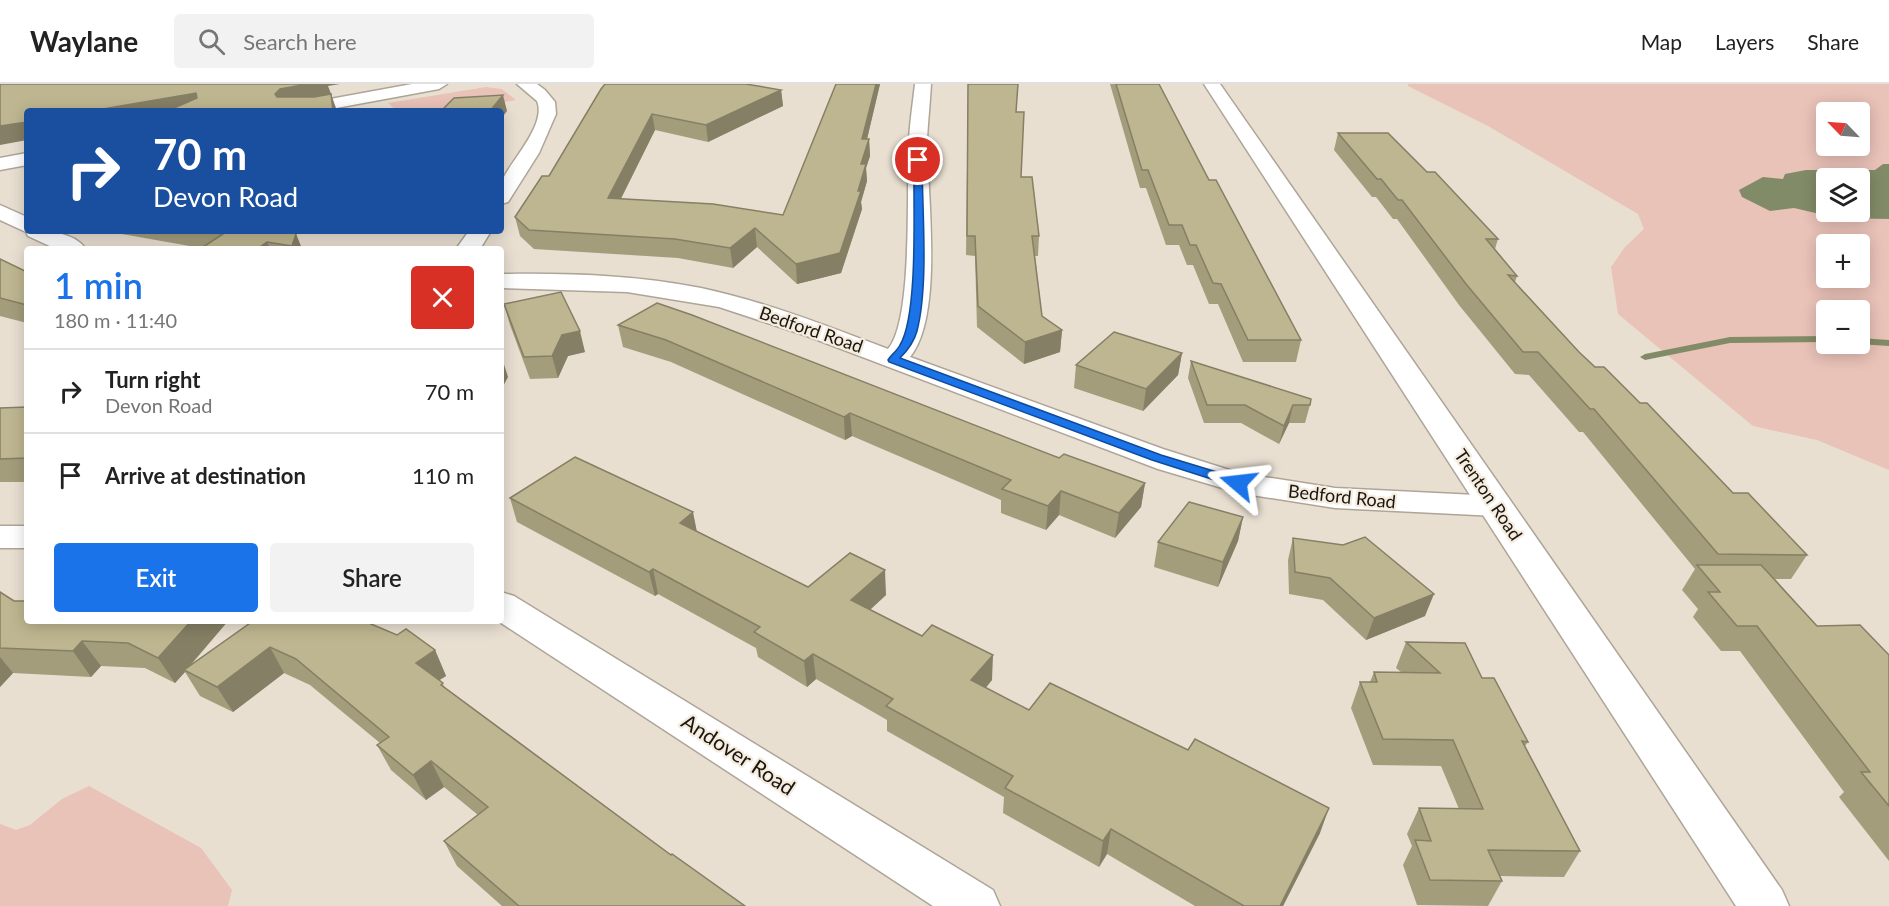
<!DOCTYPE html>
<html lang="en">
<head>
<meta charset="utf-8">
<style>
  body { margin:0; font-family:Lato,sans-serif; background:#f2f2f2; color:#222; height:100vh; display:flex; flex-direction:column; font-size:22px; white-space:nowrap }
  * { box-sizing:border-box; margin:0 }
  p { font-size:20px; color:#767676 }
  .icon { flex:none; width:33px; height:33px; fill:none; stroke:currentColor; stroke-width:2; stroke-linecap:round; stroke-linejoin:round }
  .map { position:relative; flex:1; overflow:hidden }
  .details { position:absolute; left:24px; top:162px; width:480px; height:378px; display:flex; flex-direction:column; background:#fff; border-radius:6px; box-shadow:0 3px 15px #0003 }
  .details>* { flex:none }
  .banner { position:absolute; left:24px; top:24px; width:480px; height:126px; border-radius:6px; box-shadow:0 3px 15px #0003; background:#1a4fa0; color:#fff; overflow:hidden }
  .needle { width:39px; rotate:295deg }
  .buttons { position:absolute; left:1816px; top:18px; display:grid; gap:12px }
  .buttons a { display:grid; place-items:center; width:54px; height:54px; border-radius:6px; background:#fff; box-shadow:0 3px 15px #0003; font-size:30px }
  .pin { position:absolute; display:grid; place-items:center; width:51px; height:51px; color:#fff; margin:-26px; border:3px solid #fff; border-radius:50%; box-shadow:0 2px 6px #0007 }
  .me { position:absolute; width:66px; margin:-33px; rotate:287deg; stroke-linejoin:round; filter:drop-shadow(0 0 4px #0008) }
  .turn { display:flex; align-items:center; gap:21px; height:126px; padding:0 30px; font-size:27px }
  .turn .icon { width:78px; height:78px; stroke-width:2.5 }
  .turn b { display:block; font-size:42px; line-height:51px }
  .round { display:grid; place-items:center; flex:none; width:63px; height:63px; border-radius:6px; background:#f2f2f2 }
  .head { display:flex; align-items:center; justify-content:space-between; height:102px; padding:0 30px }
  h1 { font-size:36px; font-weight:600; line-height:45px; color:#1a73e8 }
  .cta { display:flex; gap:12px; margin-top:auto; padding:12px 30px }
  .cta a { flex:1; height:69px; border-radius:6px; background:#1a73e8; color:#fff; font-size:24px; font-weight:600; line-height:69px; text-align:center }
  .cta a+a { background:#f2f2f2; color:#222 }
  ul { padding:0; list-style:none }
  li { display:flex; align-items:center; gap:18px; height:84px; padding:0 30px; border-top:2px solid #e0e0e0 }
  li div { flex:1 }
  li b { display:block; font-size:22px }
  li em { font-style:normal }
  header { display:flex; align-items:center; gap:36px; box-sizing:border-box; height:84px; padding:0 30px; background:#fff; border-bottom:2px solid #e0e0e0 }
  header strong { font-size:28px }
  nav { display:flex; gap:33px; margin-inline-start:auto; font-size:21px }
  .search { width:420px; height:54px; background:#f2f2f2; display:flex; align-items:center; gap:15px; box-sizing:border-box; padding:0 21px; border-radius:6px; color:#767676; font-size:22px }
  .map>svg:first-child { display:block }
  .green { fill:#e9c2b8; fill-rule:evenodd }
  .water { fill:#828b67; fill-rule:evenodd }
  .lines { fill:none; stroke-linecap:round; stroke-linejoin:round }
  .stream { fill:#828b67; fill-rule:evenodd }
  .minor-casing { stroke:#aea598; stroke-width:3 }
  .major-casing { stroke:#aea598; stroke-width:3 }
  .minor { fill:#fff; fill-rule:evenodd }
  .major { fill:#fff; fill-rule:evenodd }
  .wall { fill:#a39d7c }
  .shaded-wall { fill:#857f65 }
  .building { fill:#beb690; stroke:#857f65; stroke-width:1.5 }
  .route { fill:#1a73e8; stroke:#114b97; stroke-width:1.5 }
  .labels { text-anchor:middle; stroke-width:4.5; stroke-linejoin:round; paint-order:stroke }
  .street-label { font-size:18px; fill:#191511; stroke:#f5ecde }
  .near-street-label { font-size:21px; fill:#191511; stroke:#f5ecde }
</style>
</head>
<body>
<header>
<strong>Waylane</strong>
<div class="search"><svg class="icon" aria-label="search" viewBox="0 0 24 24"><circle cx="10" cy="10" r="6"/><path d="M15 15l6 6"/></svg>Search here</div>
<nav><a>Map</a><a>Layers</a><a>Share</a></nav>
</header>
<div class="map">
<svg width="1889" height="822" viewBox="0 0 1889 822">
  <rect width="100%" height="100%" fill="#e8dfd1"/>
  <!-- green -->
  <g class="green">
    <path d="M1408 0H1889V386L1817 356 1753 342 1618 230 1611 183 1625 163 1644 145 1638 130 1488 42 1408 2ZM1827 28H1860V62H1827ZM1827 94H1860V128H1827ZM1827 160H1860V194H1827ZM1827 226H1860V260H1827Z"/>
    <path d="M486 3 502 5 516 16 455 27H397L388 19Z"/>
    <path d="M89 702 201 764 232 806 228 822H0V740L16 746 30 741 62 715Z"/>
  </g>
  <!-- water -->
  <path class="water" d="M1883 80H1889V135L1837 134 1794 124 1770 127 1742 113 1739 106 1763 93 1783 95 1785 90 1806 86H1875ZM1827 94H1860V128H1827Z"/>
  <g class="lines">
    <!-- stream -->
    <g class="stream">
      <path d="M1827 252V258L1730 259 1645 276 1640 273 1645 270 1730 253Z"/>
      <path d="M1860 254 1889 256V262L1858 260H1860Z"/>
    </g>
    <defs>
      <g id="minor">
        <path d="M517 0H537L545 6 555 18 556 30 539 69 508 118 501 120C501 113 499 103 502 97 511 76 547 41 537 17Z"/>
        <path d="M915 0H931C930 18 928 37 927 55 927 109 944 232 910 273L1163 365 1239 389 1335 404 1496 412 1508 415 1513 422 1508 429 1496 432 1335 424 1239 409 1158 385 807 252 719 223 627 208 501 204V190C568 189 635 191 701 204 766 218 827 242 888 265 914 235 906 99 909 55 910 37 913 18 915 0Z"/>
        <path d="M0 121 27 133V147C46 147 73 147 86 165H56L28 152 26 148 0 136Z"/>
        <path d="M469 147H491L480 165H456Z"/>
        <rect x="0" y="442" width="27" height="22"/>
        <path d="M501 508 514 512 993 806 1000 822H933L498 537H501Z"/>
      </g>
      <g id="major">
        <path d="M412 0H447L439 5 320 27H283L286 23 292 22Z"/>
        <path d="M1204 0H1220L1782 806 1789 822H1736Z"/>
        <path d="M27 69V81L0 86V74Z"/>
      </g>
    </defs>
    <!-- minor casing -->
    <use href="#minor" class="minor-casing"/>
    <!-- major casing -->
    <use href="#major" class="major-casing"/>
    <!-- minor -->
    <use href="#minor" class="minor"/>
    <!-- major -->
    <use href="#major" class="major"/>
  </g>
  <!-- wall -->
  <g class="wall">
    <path d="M836 0H880L867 55H869L870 72 866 84 867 97 861 118 862 125 841 189 797 200 757 163 733 184 678 174 534 165 520 152 515 133 549 92 601 5 781 6 783 22 708 58 655 46 621 115 783 131Z"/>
    <path d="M968 0 1016 28 1021 93 1039 152 1038 172H1035L1042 232 1062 246 1060 268 1024 280 977 243 975 172 966 171Z"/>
    <path d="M1110 0H1159L1209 96 1301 256 1296 278H1243L1218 220H1209L1193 181H1187L1179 161H1166L1146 104H1140Z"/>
    <path d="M1338 49 1427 88 1498 155 1495 165 1517 192 1515 198 1579 268 1595 283 1640 319 1733 409 1807 471 1791 495H1775L1817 542 1889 571V777L1839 713 1844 708 1740 567H1721L1693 533 1698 525 1682 506 1695 485 1583 348H1579L1529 291 1515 290 1459 221 1397 135H1393L1376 113H1372L1334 66Z"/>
    <path d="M105 147H289L296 150 302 165H200L201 164Z"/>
    <path d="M0 175 27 188V239L0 232Z"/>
    <path d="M504 220 585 268 568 272 558 294 530 295 510 241Z"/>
    <path d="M618 241 1145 399 1141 423 1115 454 1059 431 1046 446 1001 429V416L852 352 845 356 671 278 623 263Z"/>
    <path d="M1182 269 1178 291 1143 327 1074 304 1076 281Z"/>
    <path d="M1191 277 1310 321 1305 339H1289L1279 360 1241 339H1204L1188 294Z"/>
    <path d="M27 323V398H0V324Z"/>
    <path d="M510 414 697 447 808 503 886 511 870 526 992 596 986 604 1029 626 1320 749 1283 822H1195L1107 770 1099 783 1003 729 1004 713 887 647V636L816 595 807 603 758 573 756 564 658 510 655 512 517 438Z"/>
    <path d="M1243 433 1238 457 1218 503 1154 483 1158 458Z"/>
    <path d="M1293 454 1425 532 1366 556 1323 516 1289 510 1288 476Z"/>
    <path d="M0 508 27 537H228L190 582 253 537 397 551 435 566 446 592 439 596 445 603 671 771 745 822H502L457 782 444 757 478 731 444 703 426 716 391 686 377 661 380 659 310 601 284 589 233 628 200 612 185 588 175 599 145 584 101 582 91 593 13 589 0 603Z"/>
    <path d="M1406 558 1482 594 1528 658 1525 662 1580 767 1564 793 1500 792 1502 797 1488 822 1417 821 1403 781 1412 762 1407 750 1419 724 1459 725 1441 682 1373 681 1351 624 1360 598H1370L1374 588H1401L1396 584Z"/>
  </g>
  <!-- shaded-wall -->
  <g class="shaded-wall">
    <path d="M308 0H340L328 2 332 12 281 26 275 10 280 5Z"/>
    <path d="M876 0H880L863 72 862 55Z"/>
    <path d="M781 6 783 22 708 58 706 41Z"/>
    <path d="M196 9 202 26 194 27H91Z"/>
    <path d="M331 10 337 27H333Z"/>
    <path d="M503 11 507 27 501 35V27H490Z"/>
    <path d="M652 30 655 46 612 132 608 114Z"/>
    <path d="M27 38V56L0 61V42Z"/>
    <path d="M869 55 870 72 866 84 867 97 861 118 862 125 841 189 797 200 796 180 858 107 861 80Z"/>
    <path d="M755 144 757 163 733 184 730 164Z"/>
    <path d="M296 150 302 165H293L292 162Z"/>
    <path d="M267 158 270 165H257Z"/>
    <path d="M1062 246 1060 268 1024 280 1025 258Z"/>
    <path d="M580 247 585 268 568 272 558 294 552 272 562 251Z"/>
    <path d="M1182 269 1178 291 1143 327 1146 305Z"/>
    <path d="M501 271 508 293 501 306Z"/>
    <path d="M1293 321 1289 339 1279 360 1284 342Z"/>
    <path d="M850 329 852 352 845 356 844 333Z"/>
    <path d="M1145 399 1141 423 1115 454 1119 429Z"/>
    <path d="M1061 407 1059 431 1046 446 1048 422Z"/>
    <path d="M693 428 698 453 680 439Z"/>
    <path d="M1243 433 1238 457 1218 503 1223 478Z"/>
    <path d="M653 485 658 510 655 512 649 488Z"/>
    <path d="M885 486 886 511 853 541 851 516Z"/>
    <path d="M1434 510 1425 532 1366 556 1374 534Z"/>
    <path d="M191 537H228L185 587 184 586 185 588 175 599 158 574Z"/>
    <path d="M82 557 101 582 91 593 73 567Z"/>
    <path d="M270 563 284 589 233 628 217 603Z"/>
    <path d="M435 566 446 592 427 604 416 579Z"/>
    <path d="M813 570 816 595 807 603 804 577Z"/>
    <path d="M993 571 992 596 970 621 971 596Z"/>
    <path d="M0 573 13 589 0 603Z"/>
    <path d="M431 677 444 703 426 716 413 691Z"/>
    <path d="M1329 724 1320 749 1283 822H1280Z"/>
    <path d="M1111 745 1107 770 1099 783 1103 757Z"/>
  </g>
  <!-- building -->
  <g class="building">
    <path d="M0 0H308L280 5 275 10 277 13H314L331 10 333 27H167L197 14 196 9 91 27H27V38L0 42Z"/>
    <path d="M605 0H746L781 6 706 41 652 30 608 114 713 120 783 131 836 0H876L862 55H869L861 80H866L858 107H861L840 169 796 180 755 144 730 164 675 155 529 146 515 133 542 92H549L601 5Z"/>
    <path d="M968 0H1018L1016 28H1024L1021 93H1032L1039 152H1032L1042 232 1062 246 1025 258 978 222 975 152H967Z"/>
    <path d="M1116 0H1159L1209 96H1216L1301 256H1248L1221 200 1213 199 1196 161H1190L1182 141H1169L1148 86H1142Z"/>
    <path d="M503 11 490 27H441L454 14Z"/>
    <path d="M1338 49H1388L1427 88H1435L1498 155H1486L1517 192 1508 191 1579 268 1595 283H1604L1640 319H1647L1733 409H1748L1807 471 1718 470 1594 325H1590L1538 268H1523L1466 200 1402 116H1398L1381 95H1377Z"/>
    <path d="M205 147H289L296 150 292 162 267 158 257 165H200L223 150Z"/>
    <path d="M0 175 27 188V221L0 214Z"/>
    <path d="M561 208 580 247 562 251 552 272 524 273 504 220Z"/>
    <path d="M657 219 692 231 1059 374 1064 370 1145 399 1119 429 1061 407 1048 422 1002 405 1011 396 850 329 844 333 666 256 618 241Z"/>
    <path d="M1114 248 1182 269 1146 305 1076 281Z"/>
    <path d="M1191 277 1311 315 1310 321H1293L1284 342 1245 321H1207Z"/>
    <path d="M27 323V374L0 375V324Z"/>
    <path d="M575 373 693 428 680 439 808 503 850 469 885 486 851 516 922 552 932 541 993 571 971 596 1029 626 1050 599 1188 666 1195 655 1329 724 1280 822H1244L1111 745 1103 757 1005 704 1013 692 886 622 893 615 813 570 804 577 754 548 760 543 653 485 649 488 510 414Z"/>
    <path d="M1189 418 1243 433 1223 478 1158 458Z"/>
    <path d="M1365 453 1434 510 1374 534 1330 494 1295 488 1293 454 1343 461Z"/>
    <path d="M1697 481H1761L1817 542 1860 541 1889 571V722L1861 688H1870L1757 542H1737L1708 508H1720Z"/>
    <path d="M0 508 14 517H27V537H191L158 574 128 559 82 557 73 567 0 564Z"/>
    <path d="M253 537H364L397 551 406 545 435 566 416 579 443 599 441 601 671 771 672 770 745 822H519L444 757 488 723 431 677 413 691 377 661 389 653 296 575 270 563 217 603 184 586Z"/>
    <path d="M1406 558 1465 559 1482 594H1494L1528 658 1522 657 1580 767 1488 766 1502 797 1430 796 1415 756 1431 757 1419 724 1483 725 1453 656 1383 655 1360 598H1377L1374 588 1440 589Z"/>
  </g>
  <!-- route -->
  <path class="route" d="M918 73 922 76C922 125 929 200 917 247 914 258 908 266 900 274L1161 371 1243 396 1245 399 1243 402H1233L1152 376 889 278 888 276C891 271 897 267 900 261 919 230 913 116 914 76Z"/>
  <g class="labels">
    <!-- street labels -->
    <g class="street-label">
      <text transform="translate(811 246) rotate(19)" y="6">Bedford Road</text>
      <text transform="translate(1488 411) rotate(56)" y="6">Trenton Road</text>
      <text transform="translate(1342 413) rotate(6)" y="6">Bedford Road</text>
    </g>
    <!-- near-street labels -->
    <g class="near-street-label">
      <text transform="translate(738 671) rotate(33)" y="7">Andover Road</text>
    </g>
  </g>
</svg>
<div class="buttons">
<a><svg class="needle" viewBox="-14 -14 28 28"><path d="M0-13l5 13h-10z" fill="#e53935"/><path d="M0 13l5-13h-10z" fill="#767676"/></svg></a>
<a><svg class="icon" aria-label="layers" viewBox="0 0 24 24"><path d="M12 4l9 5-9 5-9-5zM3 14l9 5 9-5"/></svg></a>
<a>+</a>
<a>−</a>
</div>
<div class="pin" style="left:918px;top:76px;background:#d93025"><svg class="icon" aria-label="arrive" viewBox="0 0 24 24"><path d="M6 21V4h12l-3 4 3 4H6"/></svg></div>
<svg class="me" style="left:1238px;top:399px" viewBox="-20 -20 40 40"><path d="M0-17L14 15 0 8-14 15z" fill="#1a73e8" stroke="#fff" stroke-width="4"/></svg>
<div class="banner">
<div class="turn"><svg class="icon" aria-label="right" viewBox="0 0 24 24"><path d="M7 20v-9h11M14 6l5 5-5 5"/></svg><div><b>70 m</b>Devon Road</div></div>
</div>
<section class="details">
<div class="head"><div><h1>1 min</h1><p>180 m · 11:40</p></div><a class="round" style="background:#d93025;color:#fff"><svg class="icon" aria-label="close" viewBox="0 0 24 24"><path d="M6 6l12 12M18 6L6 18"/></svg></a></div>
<ul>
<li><svg class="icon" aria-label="right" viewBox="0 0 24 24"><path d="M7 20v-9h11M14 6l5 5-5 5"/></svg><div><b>Turn right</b><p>Devon Road</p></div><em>70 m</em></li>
<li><svg class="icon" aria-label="arrive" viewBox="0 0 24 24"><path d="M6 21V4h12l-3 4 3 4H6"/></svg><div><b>Arrive at destination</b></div><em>110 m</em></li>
</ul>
<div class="cta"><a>Exit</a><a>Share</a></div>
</section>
</div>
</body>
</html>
